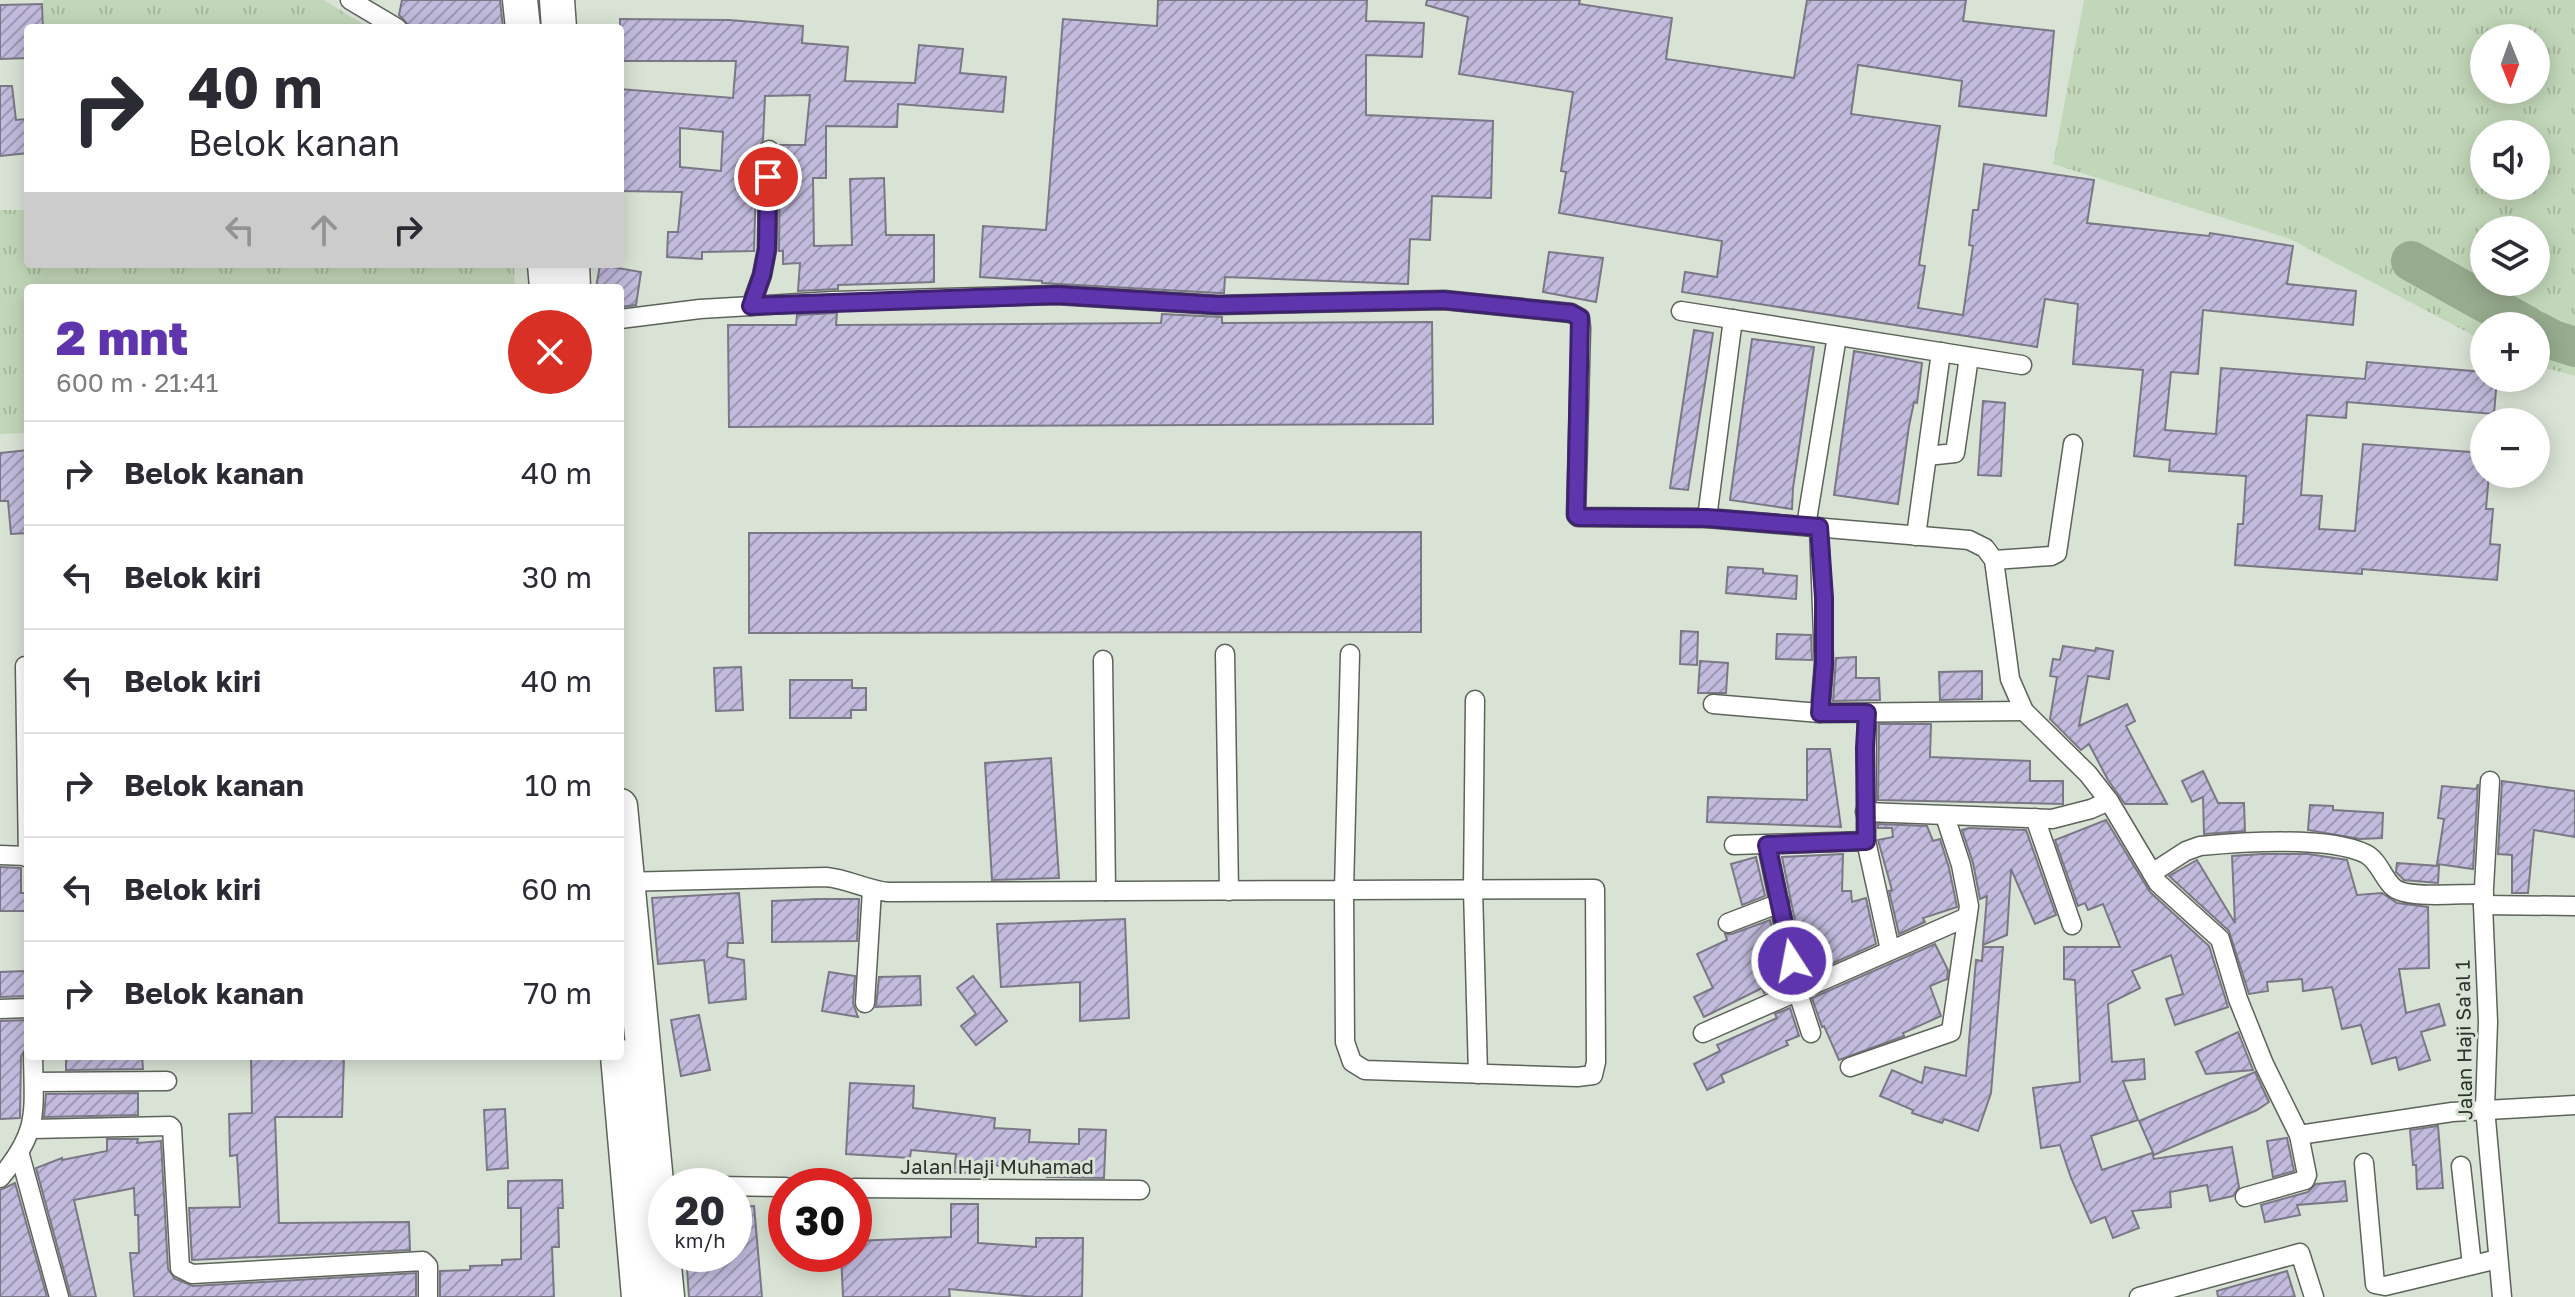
<!DOCTYPE html>
<html lang="id">
<head>
<meta charset="utf-8">
<style>
  body { margin:0; font-family:"Golos Text",sans-serif; background:#f7f7f7; color:#2b2b33; height:100vh; display:flex; flex-direction:column; font-size:30px; white-space:nowrap }
  * { box-sizing:border-box; margin:0 }
  p { font-size:26px; color:#7c7c81 }
  .icon { flex:none; width:44px; height:44px; fill:none; stroke:currentColor; stroke-width:2; stroke-linecap:round; stroke-linejoin:round }
  .map { position:relative; flex:1; overflow:hidden }
  .details { position:absolute; left:24px; top:284px; width:600px; height:776px; display:flex; flex-direction:column; background:#fff; border-radius:8px; box-shadow:0 4px 20px #0003 }
  .details>* { flex:none }
  .top-card { position:absolute; left:24px; top:24px; width:600px; height:244px; border-radius:8px; box-shadow:0 4px 20px #0003; background:#fff; color:#2b2b33; overflow:hidden }
  .needle { width:52px; rotate:179deg }
  .fabs { position:absolute; left:2470px; top:24px; display:grid; gap:16px }
  .fabs a { display:grid; place-items:center; width:80px; height:80px; border-radius:50%; background:#fff; box-shadow:0 4px 20px #0003; font-size:40px }
  .speed { position:absolute; left:648px; top:1168px; display:flex; gap:16px; font-size:40px; font-weight:700; text-align:center }
  .speed>* { display:grid; place-content:center; width:104px; height:104px; border-radius:50%; background:#fff; box-shadow:0 4px 20px #0003; line-height:1 }
  .speed small { font-size:20px; font-weight:400 }
  .speed .limit { border:12px solid #d22; background:#fff; color:#111 }
  .pin { position:absolute; display:grid; place-items:center; width:68px; height:68px; color:#fff; margin:-34px; border:4px solid #fff; border-radius:50%; box-shadow:0 2px 8px #0007 }
  .me { position:absolute; width:88px; margin:-44px; rotate:349deg; stroke-linejoin:round; filter:drop-shadow(0 0 6px #0008) }
  .turn { display:flex; align-items:center; gap:28px; height:168px; padding:0 32px; font-size:36px }
  .turn .icon { width:104px; height:104px; stroke-width:2.5 }
  .turn b { display:block; font-size:56px; line-height:68px }
  .lanes { display:flex; align-items:center; height:76px; padding:0 32px; background:#0003; justify-content:center; gap:40px; direction:ltr }
  .lanes .off { opacity:.35 }
  .round { display:grid; place-items:center; flex:none; width:84px; height:84px; border-radius:42px; background:#f7f7f7 }
  .overview { display:flex; align-items:center; justify-content:space-between; height:136px; padding:0 32px }
  h1 { font-size:48px; font-weight:800; line-height:60px; color:#5f35ad }
  ul { padding:0; list-style:none }
  li { display:flex; align-items:center; gap:24px; height:104px; padding:0 32px; border-top:2px solid #e1e1e2 }
  li div { flex:1 }
  li b { display:block; font-size:30px }
  li em { font-style:normal }
  .map>svg:first-child { display:block }
  .grass { fill:url(#grass-tufts); fill-rule:evenodd }
  .lines { fill:none; stroke-linecap:round; stroke-linejoin:round }
  .river { stroke:#97ac8f; stroke-width:40 }
  .building { fill:url(#building-hatch); stroke:#7b7886; stroke-width:2; fill-rule:evenodd }
  .street-casing { stroke:#5c6459; stroke-width:21 }
  .highway-casing { stroke:#5c6459; stroke-width:37 }
  .street { stroke:#fff; stroke-width:18 }
  .highway { stroke:#fff; stroke-width:34 }
  .route-casing { stroke:#3e2270; stroke-width:20 }
  .route { stroke:#5f35ad; stroke-width:14 }
  .labels { text-anchor:middle; stroke-width:6; stroke-linejoin:round; paint-order:stroke }
  .street-label { font-size:20px; fill:#2d312c; stroke:#d9e3d5 }
</style>
</head>
<body>
<div class="map">
<svg width="2575" height="1297" viewBox="0 0 2575 1297">
  <defs>
    <pattern id="grass-tufts" width="24" height="20" patternUnits="userSpaceOnUse" patternTransform="scale(2)"><rect width="24" height="20" fill="#c2d7b9"/><path d="M3 7l-1-3M5 7V3M7 7l1-3M15 17l-1-3M17 17v-4M19 17l1-3" fill="none" stroke="#a7b99f"/></pattern>
    <pattern id="building-hatch" width="6" height="6" patternUnits="userSpaceOnUse" patternTransform="scale(2)"><rect width="6" height="6" fill="#c2bbdd"/><path d="M-1 1l2-2M0 6l6-6M5 7l2-2" fill="none" stroke="#9e99b3"/></pattern>
  </defs>
  <rect width="100%" height="100%" fill="#d9e3d5"/>
  <!-- grass -->
  <g class="grass">
    <path d="M43 0H324L369 28H44Z"/>
    <path d="M2084 0H2575V376L2536 365V326H2484V341L2290 239 2053 164ZM2484 38H2536V90H2484ZM2484 134H2536V186H2484ZM2484 230H2536V282H2484Z"/>
    <path d="M0 210H28V264H514L515 288H28V433L0 434Z"/>
  </g>
  <g class="lines">
    <!-- river -->
    <g class="river">
      <path d="M2411 261 2527 326"/>
      <path d="M2536 331 2553 340 2575 347"/>
    </g>
  </g>
  <!-- building -->
  <g class="building">
    <path d="M402 0H500L503 28H411L399 15Z"/>
    <path d="M1158 0H1367L1366 21 1424 23 1422 57 1366 55V115L1493 121 1491 198 1432 196 1430 240 1410 239 1408 284 1225 277 1224 293H1218L1042 283V281L980 277 983 226 1046 230 1063 19 1157 26Z"/>
    <path d="M1427 0H1580L1579 4 1672 18 1666 59 1794 78 1807 0H1966L1963 21 2054 31 2046 116 1959 106 1962 81 1858 65 1851 114 1940 126 1919 265 1925 266 1918 308 1963 315 1973 246 1969 245 1973 210H1978L1984 164 2094 180 2087 223 2209 236 2210 233 2293 246 2287 284 2356 291 2353 325 2203 310 2198 374 2171 372 2165 430 2216 434 2221 368 2365 379 2367 362 2484 372V378H2497L2494 414 2347 402 2346 418 2307 415 2301 495 2322 496 2319 529 2355 531 2363 444 2484 453V474H2489L2486 509H2493L2490 544 2500 545 2497 580 2362 569V574L2235 565 2238 524H2243L2246 476 2169 471 2170 460 2134 456 2143 370 2073 364 2078 304 2045 299 2037 347 1682 292 1685 272 1717 277 1722 241 1559 213 1566 172 1561 171 1573 92 1459 74 1468 17 1426 5Z"/>
    <path d="M42 4 43 28H28V58L0 59V5Z"/>
    <path d="M620 19 729 20 803 26 802 43 848 47 845 81 915 83 919 45 963 49 960 73 1006 77 1003 112 898 104 897 127 826 126V178H813L814 246 852 245 850 179 884 178 886 235H934V282L838 285V289L798 291 800 263 783 264V251H779L780 145H805L810 95 765 96 763 140 757 150 754 251 702 252V259L667 257 668 232H678L682 192 620 191V89L733 98 736 61H620ZM680 128 723 132 721 171 680 167Z"/>
    <path d="M0 86H12L16 120 26 119 28 153 0 156Z"/>
    <path d="M1549 252 1603 258 1596 302 1543 292Z"/>
    <path d="M600 265 641 272 636 305 620 307V288H596Z"/>
    <path d="M837 313 836 325 1161 323 1162 314 1222 317V323L1432 322 1433 424 729 427 728 325H796L797 315Z"/>
    <path d="M1694 330 1713 333 1688 490 1670 488Z"/>
    <path d="M1752 339 1814 347 1793 488 1792 509 1730 500Z"/>
    <path d="M1854 351 1922 363 1917 403 1914 402 1909 426 1898 504 1834 495Z"/>
    <path d="M1983 401 2005 403 2001 476 1978 475Z"/>
    <path d="M28 450V533L11 534 8 501H0V453Z"/>
    <path d="M1421 532V632L749 633V533Z"/>
    <path d="M1728 567 1763 569V573L1797 576 1796 599 1726 593Z"/>
    <path d="M1681 631 1698 632 1697 665 1680 664Z"/>
    <path d="M1777 634 1811 635 1812 660 1776 659Z"/>
    <path d="M2063 646 2095 651 2096 648 2113 651 2109 679 2088 676 2079 726 2127 704 2135 721 2126 726 2167 804H2125L2108 780 2089 744 2081 750 2050 719 2057 677 2050 676 2053 659 2060 660Z"/>
    <path d="M1856 657V678H1879L1880 700 1833 701 1836 658Z"/>
    <path d="M1700 661 1728 663 1726 693H1698Z"/>
    <path d="M741 667 743 710 716 711 714 668Z"/>
    <path d="M1982 671V699L1940 700 1939 672Z"/>
    <path d="M790 680H852V688H866V710H851V718H790Z"/>
    <path d="M1879 724H1931L1930 757 2030 761V781H2063V804L1878 800Z"/>
    <path d="M1807 749H1830L1841 827 1707 822 1708 797 1807 800Z"/>
    <path d="M1051 758 1059 878 992 880 985 763Z"/>
    <path d="M2203 771 2218 803H2244L2245 831 2204 834 2203 797 2192 802 2182 781Z"/>
    <path d="M2502 781 2575 791V837L2534 830 2528 893H2512V855L2498 854Z"/>
    <path d="M2478 784 2473 869 2437 864 2444 819 2438 818 2442 786 2476 789Z"/>
    <path d="M2310 805 2333 806V810L2383 813 2382 838 2360 839 2308 830Z"/>
    <path d="M2106 820 2150 892 2209 946 2228 1007 2175 1025 2166 999 2183 994 2171 955 2132 971 2140 988 2108 1004 2112 1062 2144 1059 2145 1079 2123 1081 2138 1120 2091 1136 2102 1170 2152 1153 2154 1159 2232 1147 2239 1187 2233 1196 2210 1201 2207 1185 2170 1192 2171 1207 2132 1211 2139 1228 2113 1238 2105 1217 2091 1223 2071 1178 2060 1145 2041 1148 2033 1088 2080 1082 2075 980 2064 979V947H2120L2103 904 2088 910 2085 903 2078 906 2055 840Z"/>
    <path d="M1878 824 1927 826 1933 841 1940 839 1949 868 1957 907 1923 918 1925 922 1899 934 1889 891 1892 890 1878 840 1893 837 1892 828H1878Z"/>
    <path d="M1969 828 2026 830 2056 915 2035 924 2011 869 2007 935 1983 945 1987 896 1980 899 1973 863 1962 830Z"/>
    <path d="M1843 854 1842 891H1851L1852 902 1866 898 1876 944 1806 975 1782 857Z"/>
    <path d="M2262 854H2308L2347 860 2357 895 2382 893 2397 903 2428 907 2429 968 2399 969 2406 1013 2439 1004 2445 1025 2421 1032 2430 1060 2399 1070 2396 1057 2372 1064 2361 1025 2342 1029 2332 987 2303 991 2302 979 2267 982 2268 991 2249 994 2229 931 2169 876 2197 860 2235 923 2232 856Z"/>
    <path d="M1756 857 1765 896 1742 905 1731 864Z"/>
    <path d="M2397 863 2439 866 2438 883 2404 880 2396 872Z"/>
    <path d="M0 867 21 868V893H28V911H0Z"/>
    <path d="M739 893 743 943H728L727 957 744 960 746 999 709 1003 704 960 658 964 652 898Z"/>
    <path d="M817 899H859L857 941 772 942V901Z"/>
    <path d="M1125 919 1129 1018 1080 1021V982L1001 987 997 924Z"/>
    <path d="M1770 920 1784 984 1764 993 1762 988 1704 1017 1694 997 1713 988 1697 954 1727 940 1725 934H1732Z"/>
    <path d="M1935 944 1948 970 1947 979 1930 986 1941 1016 1903 1033 1904 1036 1839 1060 1824 1026 1822 1027 1812 998Z"/>
    <path d="M1983 947H2003L1991 1093 1978 1131 1944 1119 1942 1123 1912 1113 1913 1110 1880 1096 1892 1070 1922 1083 1925 1067 1966 1076 1976 960 1982 961Z"/>
    <path d="M26 971 27 996 0 997V972Z"/>
    <path d="M829 972 855 976 853 1003 858 1017 822 1011Z"/>
    <path d="M920 976 921 1005 876 1007 879 977Z"/>
    <path d="M973 976 1007 1021 976 1045 961 1026 976 1014 957 988Z"/>
    <path d="M1790 1008 1799 1036 1786 1041 1788 1045 1721 1075 1724 1082 1707 1090 1694 1064 1720 1051 1717 1045 1777 1018 1775 1014Z"/>
    <path d="M699 1015 710 1070 681 1076 671 1020Z"/>
    <path d="M28 1020V1045L21 1056 20 1118 0 1119V1021Z"/>
    <path d="M2238 1032 2253 1070 2206 1074 2196 1052Z"/>
    <path d="M66 1056H142L143 1069 66 1070Z"/>
    <path d="M251 1056H344L342 1117H275L279 1223 409 1222 410 1250 192 1260 189 1208 240 1207 237 1155 230 1156 229 1114 252 1113Z"/>
    <path d="M2255 1072 2269 1102 2257 1110 2154 1155 2139 1121Z"/>
    <path d="M850 1083 914 1086 913 1108 995 1118 994 1128 1030 1130 1029 1142 1079 1144V1129L1106 1130 1104 1178 1047 1177V1170L991 1165 990 1175 954 1172 956 1154 911 1150 910 1158 846 1154Z"/>
    <path d="M138 1093V1115L44 1117 46 1094Z"/>
    <path d="M505 1109 508 1168 487 1170 484 1110Z"/>
    <path d="M2438 1126 2443 1188 2417 1189 2416 1165H2413L2410 1130Z"/>
    <path d="M2287 1138 2294 1171 2273 1177 2267 1141Z"/>
    <path d="M107 1139H138L137 1143 161 1141 168 1269 175 1279 193 1286 416 1273V1297H134L130 1253H139L138 1215H135L134 1188 74 1200 96 1297H71L36 1168 62 1158V1160L107 1151Z"/>
    <path d="M562 1180 563 1208H558L559 1247H552L554 1297H440V1271L470 1270V1266L502 1265V1260L521 1259V1208H508V1181Z"/>
    <path d="M2345 1181 2347 1201 2297 1205 2300 1215 2265 1222 2261 1205 2308 1192 2316 1184Z"/>
    <path d="M15 1183 47 1297H0V1190Z"/>
    <path d="M951 1204H978V1243L1036 1247V1238H1083L1082 1297H1035L949 1289 950 1297H843L841 1254H854V1241L951 1237Z"/>
    <path d="M754 1206 762 1297H689L686 1254H734V1207Z"/>
    <path d="M2287 1271 2295 1297H2218L2217 1291Z"/>
  </g>
  <g class="lines">
    <defs>
      <g id="street">
        <path d="M350 0 397 28"/>
        <path d="M751 306 762 275 767 249 769 150"/>
        <path d="M1681 311 2022 365"/>
        <path d="M620 319 700 309 833 301 1057 295 1218 305 1444 300 1571 313 1580 318 1581 328 1576 515 1578 517 1707 518 1969 540 1985 548 1994 560 2010 679 2024 711 2088 774 2109 801 2158 883 2220 939 2238 999 2264 1064 2299 1135 2452 1112 2575 1105"/>
        <path d="M1927 456 1955 453 1969 357"/>
        <path d="M1707 518 1733 319"/>
        <path d="M1806 526 1837 336"/>
        <path d="M1819 527 1824 663 1820 713 2024 711"/>
        <path d="M1916 536 1941 352"/>
        <path d="M1994 560 2051 556 2057 553 2073 444"/>
        <path d="M1225 654 1229 891"/>
        <path d="M1103 660 1106 891"/>
        <path d="M25 666 28 858"/>
        <path d="M1475 700 1473 889 1478 1074"/>
        <path d="M1713 704 1820 713"/>
        <path d="M1867 713 1866 841 1890 950"/>
        <path d="M2490 781 2483 905 2488 1022 2485 1108 2502 1297"/>
        <path d="M1865 812 2052 819 2091 809 2109 801"/>
        <path d="M2035 818 2072 925"/>
        <path d="M1734 845 1866 841"/>
        <path d="M1767 845 1797 990 1811 1033"/>
        <path d="M0 855 27 856"/>
        <path d="M2152 873 2186 851 2200 846C2242 842 2329 836 2366 854 2379 861 2383 878 2393 887 2406 900 2464 893 2484 894"/>
        <path d="M620 882 826 877C848 879 867 890 888 892L1342 890H1344L1595 889 1596 1062 1593 1075 1577 1077 1365 1070 1352 1062 1345 1042 1344 890 1350 654"/>
        <path d="M2483 905 2575 906"/>
        <path d="M1728 923 1780 903"/>
        <path d="M865 1003 872 890"/>
        <path d="M0 1009 28 1008"/>
        <path d="M1703 1033 1967 917"/>
        <path d="M1850 1067 1951 1032 1969 906 1961 865 1945 816"/>
        <path d="M34 1082 167 1081"/>
        <path d="M32 1129 170 1126 172 1128 180 1268 192 1274 423 1261 428 1266V1297"/>
        <path d="M20 1155 59 1297"/>
        <path d="M2364 1163 2375 1284 2385 1286 2498 1259"/>
        <path d="M2461 1166 2472 1265"/>
        <path d="M0 1178C39 1132 34 1114 33 1056"/>
        <path d="M656 1185 786 1187"/>
        <path d="M854 1188 1140 1190"/>
        <path d="M2245 1197 2305 1180 2307 1175 2299 1135"/>
        <path d="M2139 1297 2300 1253 2314 1297"/>
      </g>
      <g id="highway">
        <path d="M520 0 523 28"/>
        <path d="M557 0 559 28"/>
        <path d="M545 264 547 288"/>
        <path d="M572 264 573 288"/>
        <path d="M620 806 667 1297"/>
        <path d="M618 1056 639 1297"/>
      </g>
    </defs>
    <!-- street casing -->
    <use href="#street" class="street-casing"/>
    <!-- highway casing -->
    <use href="#highway" class="highway-casing"/>
    <!-- street -->
    <use href="#street" class="street"/>
    <!-- highway -->
    <use href="#highway" class="highway"/>
  </g>
  <g class="lines">
    <defs>
      <path id="route" d="M768 177 767 249 762 275 751 306 1057 295 1218 305 1444 300 1571 313 1580 318 1576 515 1578 517 1707 518 1819 527 1824 598V663L1820 713H1867L1865 748 1866 841 1767 845 1792 961"/>
    </defs>
    <!-- route casing -->
    <use href="#route" class="route-casing"/>
    <!-- route -->
    <use href="#route" class="route"/>
  </g>
  <g class="labels">
    <!-- street labels -->
    <g class="street-label">
      <text transform="translate(2464 1040) rotate(-91)" y="7">Jalan Haji Sa'al 1</text>
      <text x="997" y="1174">Jalan Haji Muhamad</text>
    </g>
  </g>
</svg>
<div class="fabs">
<a><svg class="needle" viewBox="-14 -14 28 28"><path d="M0-13l5 13h-10z" fill="#e53935"/><path d="M0 13l5-13h-10z" fill="#7c7c81"/></svg></a>
<a><svg class="icon" aria-label="sound" viewBox="0 0 24 24"><path d="M4 9h4l5-4v14l-5-4H4zM17 9q2 3 0 6"/></svg></a>
<a><svg class="icon" aria-label="layers" viewBox="0 0 24 24"><path d="M12 4l9 5-9 5-9-5zM3 14l9 5 9-5"/></svg></a>
<a>+</a>
<a>−</a>
</div>
<div class="speed"><div>20<small>km/h</small></div><div class="limit">30</div></div>
<div class="pin" style="left:768px;top:177px;background:#d93025"><svg class="icon" aria-label="arrive" viewBox="0 0 24 24"><path d="M6 21V4h12l-3 4 3 4H6"/></svg></div>
<svg class="me" style="left:1792px;top:961px" viewBox="-20 -20 40 40"><circle r="17" fill="#5f35ad" stroke="#fff" stroke-width="3"/><path d="M0-11L8 9 0 5-8 9z" fill="#fff"/></svg>
<div class="top-card">
<div class="turn"><svg class="icon" aria-label="right" viewBox="0 0 24 24"><path d="M7 20v-9h11M14 6l5 5-5 5"/></svg><div><b>40 m</b>Belok kanan</div></div>
<div class="lanes"><svg class="icon off" aria-label="left" viewBox="0 0 24 24"><path d="M17 20v-9H6M10 6l-5 5 5 5"/></svg><svg class="icon off" aria-label="ahead" viewBox="0 0 24 24"><path d="M12 20V5M6 11l6-6 6 6"/></svg><svg class="icon" aria-label="right" viewBox="0 0 24 24"><path d="M7 20v-9h11M14 6l5 5-5 5"/></svg></div>
</div>
<section class="details">
<div class="overview"><div><h1>2 mnt</h1><p>600 m · 21:41</p></div><a class="round" style="background:#d93025;color:#fff"><svg class="icon" aria-label="close" viewBox="0 0 24 24"><path d="M6 6l12 12M18 6L6 18"/></svg></a></div>
<ul>
<li><svg class="icon" aria-label="right" viewBox="0 0 24 24"><path d="M7 20v-9h11M14 6l5 5-5 5"/></svg><div><b>Belok kanan</b></div><em>40 m</em></li>
<li><svg class="icon" aria-label="left" viewBox="0 0 24 24"><path d="M17 20v-9H6M10 6l-5 5 5 5"/></svg><div><b>Belok kiri</b></div><em>30 m</em></li>
<li><svg class="icon" aria-label="left" viewBox="0 0 24 24"><path d="M17 20v-9H6M10 6l-5 5 5 5"/></svg><div><b>Belok kiri</b></div><em>40 m</em></li>
<li><svg class="icon" aria-label="right" viewBox="0 0 24 24"><path d="M7 20v-9h11M14 6l5 5-5 5"/></svg><div><b>Belok kanan</b></div><em>10 m</em></li>
<li><svg class="icon" aria-label="left" viewBox="0 0 24 24"><path d="M17 20v-9H6M10 6l-5 5 5 5"/></svg><div><b>Belok kiri</b></div><em>60 m</em></li>
<li><svg class="icon" aria-label="right" viewBox="0 0 24 24"><path d="M7 20v-9h11M14 6l5 5-5 5"/></svg><div><b>Belok kanan</b></div><em>70 m</em></li>
</ul>
</section>
</div>
</body>
</html>
